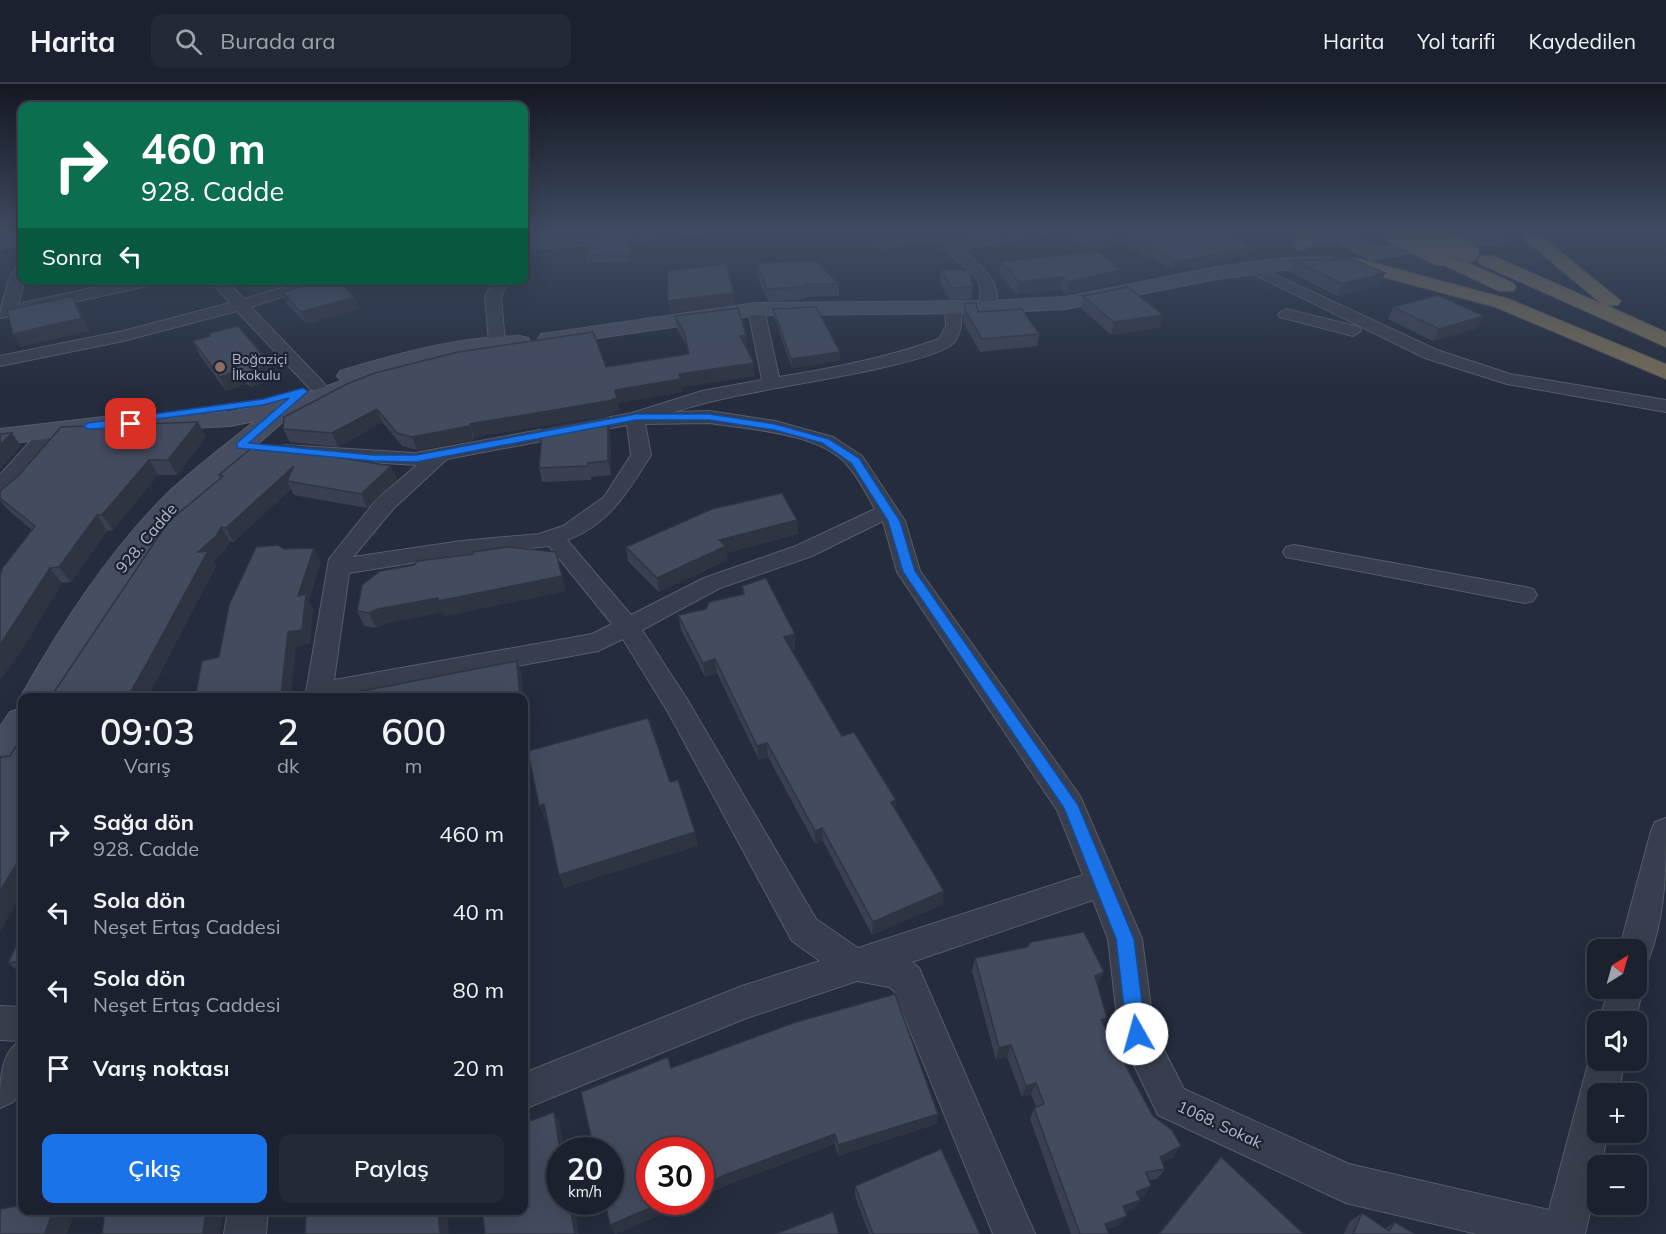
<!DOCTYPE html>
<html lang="tr">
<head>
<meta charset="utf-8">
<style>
  body { margin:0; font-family:Mulish,sans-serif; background:#242936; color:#f1f3f6; height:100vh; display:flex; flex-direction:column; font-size:22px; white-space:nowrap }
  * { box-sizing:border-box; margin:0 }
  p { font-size:20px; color:#a0a3aa }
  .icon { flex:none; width:33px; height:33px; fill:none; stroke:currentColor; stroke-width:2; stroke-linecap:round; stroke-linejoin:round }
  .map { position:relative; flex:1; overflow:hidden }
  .details { position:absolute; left:18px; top:609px; width:510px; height:522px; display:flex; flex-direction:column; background:#1b212e; border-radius:12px; box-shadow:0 6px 24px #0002,0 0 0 2px #393e4a }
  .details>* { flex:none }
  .top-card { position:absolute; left:18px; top:18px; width:510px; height:183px; border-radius:12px; box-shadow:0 6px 24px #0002,0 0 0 2px #393e4a; background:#0b6e4f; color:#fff; overflow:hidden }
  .needle { width:39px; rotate:37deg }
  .buttons { position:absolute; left:1587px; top:855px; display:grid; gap:12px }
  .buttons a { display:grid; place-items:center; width:60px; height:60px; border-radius:12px; background:#1b212e; box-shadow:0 6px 24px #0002,0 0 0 2px #393e4a; font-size:30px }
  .speed { position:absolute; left:546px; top:1053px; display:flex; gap:12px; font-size:30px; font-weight:700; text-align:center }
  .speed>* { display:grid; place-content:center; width:78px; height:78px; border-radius:50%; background:#1b212e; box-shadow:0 6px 24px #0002,0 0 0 2px #393e4a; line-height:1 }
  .speed small { font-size:15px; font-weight:400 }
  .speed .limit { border:9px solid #d22; background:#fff; color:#111 }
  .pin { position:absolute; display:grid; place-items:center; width:51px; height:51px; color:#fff; margin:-26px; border-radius:12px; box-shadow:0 3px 9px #0006 }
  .me { position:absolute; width:66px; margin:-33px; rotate:353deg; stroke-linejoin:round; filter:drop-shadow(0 0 4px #0008) }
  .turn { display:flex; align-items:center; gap:21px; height:126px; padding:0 24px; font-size:27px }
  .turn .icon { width:78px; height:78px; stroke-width:2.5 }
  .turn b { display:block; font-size:42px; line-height:51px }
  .then { display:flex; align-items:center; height:57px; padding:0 24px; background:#0003; gap:12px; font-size:22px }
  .eta { display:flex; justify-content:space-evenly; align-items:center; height:102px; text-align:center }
  .eta b { font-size:36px; font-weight:600; line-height:42px }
  .primary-button { display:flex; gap:12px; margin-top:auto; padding:12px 24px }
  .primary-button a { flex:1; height:69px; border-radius:12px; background:#1a73e8; color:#fff; font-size:24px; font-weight:600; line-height:69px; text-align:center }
  .primary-button a+a { background:#242936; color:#f1f3f6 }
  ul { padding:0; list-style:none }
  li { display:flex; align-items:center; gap:18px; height:78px; padding:0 24px }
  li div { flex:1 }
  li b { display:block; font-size:22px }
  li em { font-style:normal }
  header { display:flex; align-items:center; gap:36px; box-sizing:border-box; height:84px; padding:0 30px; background:#1b212e; border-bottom:2px solid #393e4a }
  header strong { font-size:28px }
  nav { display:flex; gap:33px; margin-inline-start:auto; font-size:21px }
  .search { width:420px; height:54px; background:#242936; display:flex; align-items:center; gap:15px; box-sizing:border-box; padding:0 21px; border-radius:12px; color:#a0a3aa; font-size:22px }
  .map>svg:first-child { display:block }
  .green { fill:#26393e }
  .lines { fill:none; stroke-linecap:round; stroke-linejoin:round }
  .street-casing { stroke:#565c6b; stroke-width:2 }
  .secondary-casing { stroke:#565c6b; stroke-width:2 }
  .highway-casing { stroke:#434958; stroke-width:2 }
  .street { fill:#383e4d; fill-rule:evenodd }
  .secondary { fill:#464d60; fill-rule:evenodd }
  .highway { fill:#736b55; fill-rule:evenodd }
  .highway-bridge-casing { stroke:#434958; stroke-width:22; stroke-linecap:butt }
  .highway-bridge { stroke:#736b55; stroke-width:20 }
  .wall { fill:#3a4052 }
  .shaded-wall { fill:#2f3442 }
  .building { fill:#434b5f; stroke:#2f3442; stroke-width:1.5 }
  .route { fill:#1a73e8; stroke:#114b97; stroke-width:1.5 }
  .education-dot { fill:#8d6e63; stroke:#1d2332; stroke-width:2 }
  .labels { text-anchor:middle; stroke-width:4.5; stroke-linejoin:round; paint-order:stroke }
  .far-poi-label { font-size:14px; fill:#b3b9c9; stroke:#1d2332; text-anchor:start }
  .street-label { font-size:16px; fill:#b3b9c9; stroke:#1d2332 }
</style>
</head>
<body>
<header>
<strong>Harita</strong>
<div class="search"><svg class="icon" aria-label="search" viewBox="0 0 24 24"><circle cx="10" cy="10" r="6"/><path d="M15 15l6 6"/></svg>Burada ara</div>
<nav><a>Harita</a><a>Yol tarifi</a><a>Kaydedilen</a></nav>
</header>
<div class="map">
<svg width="1666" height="1150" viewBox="0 0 1666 1150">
  <rect width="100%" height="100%" fill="#242c3d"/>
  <!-- green -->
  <g class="green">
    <path d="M890 146H1038L953 160H924L881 165 867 161 880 150Z"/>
    <path d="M240 196 313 197 252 215Z"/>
  </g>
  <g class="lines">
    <defs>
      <g id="street">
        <path d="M654 146H708L701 150 524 166V158Z"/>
        <path d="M1021 146H1052L1045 150 961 165C979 180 1007 201 993 226H981C977 218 982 211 980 202 976 186 953 176 943 163L950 159Z"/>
        <path d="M22 153V161L0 165V157Z"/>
        <path d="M22 178V196H25L18 220 129 196H159L152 201 0 234C0 223 11 180 22 178Z"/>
        <path d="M1252 180 1437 266 1510 290 1666 316V328L1507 300 1425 274 1247 187 1245 184 1247 181Z"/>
        <path d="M210 196H226L244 215 308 196H333L251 223 323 298 326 302 323 306H311L237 227 123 257 0 282V272L123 247 230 219Z"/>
        <path d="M494 196H509L501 213 505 258 497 263 489 258 485 213Z"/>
        <path d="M953 219 961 224C962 237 962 253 950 262 936 271 906 278 889 282 818 299 744 306 674 328L709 327 775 337 833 353 862 372 905 437 920 487 1080 712 1142 855 1154 947 1184 1005 1349 1080 1549 1126 1589 976 1594 963 1598 962V976H1625L1618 1010H1598V1048H1609L1600 1082H1598V1094L1585 1150H1477L1346 1119 1158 1031 1119 950 1108 855 1093 816 912 878 919 884 1035 1150H993L894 907 889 903 857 897 744 935 524 1025V989L742 902 820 877 792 857 668 628 623 555 598 567 346 614H305L329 475 377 415 417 381 285 373 278 371 275 367 278 363 285 361 415 369 632 329 702 307 762 296 748 225 756 220 764 225 779 293C834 284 886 274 939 255L946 242 945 224ZM709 339C748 345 822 349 848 382 859 394 867 411 875 425L796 462 704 494 631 531 567 456C609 441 629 406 651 371L645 340ZM627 341 631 371 604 413 563 442 539 450 461 457 353 473 393 425 447 375ZM883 437 897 488 1057 726 1083 791 858 864 816 835 687 615 642 546 720 504 812 472ZM549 462 612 540 592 550 334 596 349 489 461 471Z"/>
        <path d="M1286 225 1359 243 1361 247 1353 252 1280 233 1278 230Z"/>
        <path d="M51 340 58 342 61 346 58 350C43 369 24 401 0 407V391L44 342Z"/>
        <path d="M1294 461 1525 503 1533 505 1537 511 1533 517 1525 519 1286 473 1283 468 1286 463Z"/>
        <path d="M1666 734C1666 783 1666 832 1648 877L1636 881V866H1619L1651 747 1655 738Z"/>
        <path d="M1636 892 1643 904 1635 938H1599L1609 904H1636Z"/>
        <path d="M0 922 22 923V1005L13 1018 0 1024C0 998 0 969 20 957L0 956Z"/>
        <path d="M228 1126H268L266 1150H224Z"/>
      </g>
      <g id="secondary">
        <path d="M1317 148 1354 152 1376 164 1459 150H1497L1506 155 1497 160H1459L1372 176 1338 159H1318L1301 166 1292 161 1302 153Z"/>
        <path d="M1330 173 1339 179 1337 183 1285 186 1217 195 1065 225 987 229 756 231 549 261 541 260 538 255 541 250 549 249 756 219 987 217 1065 213 1217 183 1285 174Z"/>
        <path d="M520 252 528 254 531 259 528 264 455 271 379 290 385 295 381 300 293 329 190 419 131 490 55 614H22V619L20 614C61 541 110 465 170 407 197 382 227 360 255 337L230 342 88 349 0 361V345L104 333 230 328 282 317 342 297 337 292 340 287C399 269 458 253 520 252Z"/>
        <path d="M22 624V667L13 684 0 688V643L10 628Z"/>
      </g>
      <g id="highway">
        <path d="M1294 146H1312L1313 158 1310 162H1298Z"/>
        <path d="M1532 148 1538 149 1621 217 1618 221 1608 222 1666 248V263L1480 180 1478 176 1480 172H1494L1602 220 1526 157 1523 153Z"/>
        <path d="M1440 166 1513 199 1516 203 1513 207H1499L1433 176 1431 172 1433 168Z"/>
        <path d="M1356 174 1509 215 1666 280V295L1495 223 1349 184 1347 180 1349 176Z"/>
      </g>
    </defs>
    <!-- street casing -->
    <use href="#street" class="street-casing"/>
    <!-- secondary casing -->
    <use href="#secondary" class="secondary-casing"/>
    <!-- highway casing -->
    <use href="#highway" class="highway-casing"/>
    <!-- street -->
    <use href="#street" class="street"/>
    <!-- secondary -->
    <use href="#secondary" class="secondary"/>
    <!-- highway -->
    <use href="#highway" class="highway"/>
    <defs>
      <g id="highway-bridge">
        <path d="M1422 146 1469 168"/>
        <path d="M1390 147 1440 172"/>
      </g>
    </defs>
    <!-- highway-bridge casing -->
    <use href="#highway-bridge" class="highway-bridge-casing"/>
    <!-- highway-bridge -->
    <use href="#highway-bridge" class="highway-bridge"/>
  </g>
  <!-- wall -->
  <g class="wall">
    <path d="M1064 146H1218L1249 171 1174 186 1124 159 1098 166 1064 152Z"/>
    <path d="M632 152 633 160 631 178 587 179 585 171Z"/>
    <path d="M1294 176 1385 189 1380 201 1337 212 1290 188Z"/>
    <path d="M1001 178 1121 186 1118 198 1066 211 1060 205 1017 210 999 190Z"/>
    <path d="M757 179 839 200V212L806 213V215L768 218 757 191Z"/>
    <path d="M941 186 973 203 971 215 950 216 940 198Z"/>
    <path d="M282 208 355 213 360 225 307 240 287 220Z"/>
    <path d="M1083 212 1163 231 1159 244 1111 251 1081 224Z"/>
    <path d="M965 219 978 228 1039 250 1037 262 980 268 963 238Z"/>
    <path d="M1393 223 1478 244 1433 257 1388 235Z"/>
    <path d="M773 225 840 268V276L792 284 774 233Z"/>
    <path d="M675 232 747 264 755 292 682 303 683 308 618 319 620 327 610 331 474 353V356L417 366 402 362 382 338 338 363 290 358 283 345 284 333 688 270 686 261 677 245Z"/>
    <path d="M193 257 276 293 252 303 246 300 226 307 199 270Z"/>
    <path d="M608 333 610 346 611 391 591 393V396L542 398 539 384Z"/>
    <path d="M206 353 177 391H158L113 446 107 447 71 498 62 499 18 572 0 488 32 446 7 425 0 416V407Z"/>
    <path d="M306 368 397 395 367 424 294 411 291 405 234 458 230 457 225 466 213 477 216 482 158 593 146 614H50L220 395 219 391Z"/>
    <path d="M797 436 798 450 726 469 727 476 659 508 628 477 626 463Z"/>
    <path d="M742 502 795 550V565L792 566 842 652 896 716 895 725 944 807 942 821 872 851 823 757 815 760 768 673 759 676 717 589 705 593 681 546 678 531 706 525 743 511Z"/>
    <path d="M566 507 444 532 443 528 384 540 376 544 364 542 357 527Z"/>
    <path d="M22 849V890L8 879Z"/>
    <path d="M975 874 1104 888 1097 901 1104 941 1173 1073 1162 1078 1165 1085 1157 1095 1149 1096 1151 1102 1144 1112 1139 1114 1133 1126 1125 1128 1119 1141 1107 1146 1109 1150H1071L1030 1035 1034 1024 1036 1023 1031 1010 1022 1013 1007 973 996 976 972 887Z"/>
    <path d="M671 984 938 1030 936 1040 838 1072 835 1060 732 1099 700 1113V1066L650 1118H690L615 1150 610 1141Z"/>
    <path d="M1221 1073 1304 1150H1158Z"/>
    <path d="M855 1102 980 1150H869L855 1112Z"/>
    <path d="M1362 1129 1385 1145 1395 1138 1415 1150H1344L1349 1138Z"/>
  </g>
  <!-- shaded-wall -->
  <g class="shaded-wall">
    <path d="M524 146H574L524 156Z"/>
    <path d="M1126 151 1124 159 1098 166 1099 158Z"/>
    <path d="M632 152 633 160 631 178 630 170Z"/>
    <path d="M1251 163 1249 171 1174 186 1176 178Z"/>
    <path d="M1121 186 1118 198 1066 211 1068 198Z"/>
    <path d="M1385 189 1380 201 1337 212 1342 200Z"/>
    <path d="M1062 193 1060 205 1017 210 1019 198Z"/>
    <path d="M734 209 735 221 669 229 668 217Z"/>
    <path d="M73 212 80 224 89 247 21 263 13 250Z"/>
    <path d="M355 213 360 225 307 240 301 228Z"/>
    <path d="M1163 231 1159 244 1111 251 1114 238Z"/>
    <path d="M1484 232 1478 244 1433 257 1439 245Z"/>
    <path d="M746 251 747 264 741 265 740 252Z"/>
    <path d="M840 268V276L792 284 791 275Z"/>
    <path d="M754 279 755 292 682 303 683 308 618 319 620 327 610 331 474 353 470 340 615 306 679 290Z"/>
    <path d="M270 280 276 293 252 303 245 290Z"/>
    <path d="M239 286 246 300 226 307 220 293Z"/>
    <path d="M377 325 382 338 338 363 332 349Z"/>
    <path d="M608 333 610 346 611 391 608 377Z"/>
    <path d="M198 338 206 353 177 391 168 376Z"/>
    <path d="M470 342 474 356 417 366 412 353Z"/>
    <path d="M12 349 21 362 0 386V361Z"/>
    <path d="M149 376 158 391 113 446 102 431Z"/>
    <path d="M294 382 287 397 291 405 234 458 226 444Z"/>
    <path d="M391 382 397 395 367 424 361 410Z"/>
    <path d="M97 431 107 447 71 498 59 483Z"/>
    <path d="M797 436 798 450 726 469 727 476 659 508 657 494 719 456Z"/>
    <path d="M221 443 230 457 225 466 213 477 216 482 158 593 146 614H127L198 468Z"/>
    <path d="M314 464 321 478 309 517 313 525 310 560 296 563 291 614H273L288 548Z"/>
    <path d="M50 484 62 499 18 572 0 596V561Z"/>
    <path d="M562 492 566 507 444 532 443 528 384 540 376 544 369 529 378 525Z"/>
    <path d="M795 550V565L785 568 784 553Z"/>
    <path d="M715 575 717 589 705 593 703 579Z"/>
    <path d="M517 577 522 591 528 662 524 663V614H520Z"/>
    <path d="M767 659 768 673 759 676 757 662Z"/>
    <path d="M896 716 895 730 891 718Z"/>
    <path d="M544 720 550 734 545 736 539 722Z"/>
    <path d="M822 744 823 757 815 760V747Z"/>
    <path d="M695 748 698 762 564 804 559 791Z"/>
    <path d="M22 771V810L0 848V807Z"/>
    <path d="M944 807 942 821 872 851 873 838Z"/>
    <path d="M1104 888 1098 901 1090 905 1095 892Z"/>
    <path d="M1107 934 1101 946V936Z"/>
    <path d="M1011 961 1007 973 996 976 999 964Z"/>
    <path d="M1036 999 1031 1010 1022 1013 1026 1002Z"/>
    <path d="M554 1028 560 1039 565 1066H560Z"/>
    <path d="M938 1030 936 1040 838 1072V1061Z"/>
    <path d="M835 1050V1060L732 1099 700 1113V1102L730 1089Z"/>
    <path d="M1181 1062 1173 1073 1152 1083 1160 1073Z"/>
    <path d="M1151 1102 1144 1112 1129 1118 1136 1108Z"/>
    <path d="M1141 1116 1133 1126 1115 1132 1123 1122Z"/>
    <path d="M569 1118H574L579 1150H575Z"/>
    <path d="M664 1118H690L616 1150H615L610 1141Z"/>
    <path d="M53 1126H76L67 1150H45Z"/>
    <path d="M206 1126H223L220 1150H203Z"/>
    <path d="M438 1126H447L449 1150H440Z"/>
    <path d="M1127 1132 1119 1141 1099 1149 1105 1140Z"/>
  </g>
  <!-- building -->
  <g class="building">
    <path d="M1070 146H1218L1251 163 1176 178 1126 151 1099 158Z"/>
    <path d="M617 152H632L630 170 585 171 595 154Z"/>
    <path d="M1097 167 1121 186 1068 198 1062 193 1019 198 1001 178Z"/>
    <path d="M1294 176H1355L1385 189 1342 200Z"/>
    <path d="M816 177 839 200H805L806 203 767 205 757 179Z"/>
    <path d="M726 180 734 209 668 217 667 187Z"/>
    <path d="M941 186H969L973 203 952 204Z"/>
    <path d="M325 196H337L355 213 301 228 282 208Z"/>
    <path d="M1128 203 1163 231 1114 238 1083 212Z"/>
    <path d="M1438 211 1484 232 1439 245 1393 223Z"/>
    <path d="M73 212 81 234 13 250 7 226Z"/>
    <path d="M965 219H976L978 228 1022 225 1039 250 982 255 965 226Z"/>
    <path d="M816 223 840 268 791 275 773 225Z"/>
    <path d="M738 224 746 251 740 252 754 279 679 290 681 295 615 306 617 314 608 317 470 340V342L412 353 397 349 377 325 332 349 283 345 284 333 347 300 375 289 458 268 593 248 606 283 689 270 684 248 675 232Z"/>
    <path d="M238 242 270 280 245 290 239 286 220 293 193 257 210 252V249Z"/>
    <path d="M608 333V377L588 379V382L539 384 542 345Z"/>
    <path d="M198 338 168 376H149L102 431H97L59 483 50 484 0 561V490L2 487H0L35 442 0 414V407L18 392 61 343Z"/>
    <path d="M12 349 0 361V350Z"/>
    <path d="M282 361 304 363 299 367 391 382 361 410 287 397 294 382 226 444 221 443 216 452 198 468 208 467 147 579 127 614H50L168 438 223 392 219 391 254 362 282 365Z"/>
    <path d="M782 409 797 436 719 456 726 462 657 494 626 463 712 425Z"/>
    <path d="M278 461 284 465 314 464 298 512 306 510 302 546 288 548 281 612 273 614H195L202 577 219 573 229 521 256 463Z"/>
    <path d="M507 463 556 468 562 492 438 517V514L378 525 369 529 357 527 362 501 380 487 414 481 417 477 473 470V468Z"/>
    <path d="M766 494 795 550 784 553 842 652 854 648 896 716 891 718 944 807 873 838 822 744 815 747 767 659 757 662 715 575 703 579 678 531 706 525 709 518 744 510 742 502Z"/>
    <path d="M517 577 520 614H346L347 610Z"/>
    <path d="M648 634 670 698 678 696 695 748 559 791 544 720 539 722 528 667Z"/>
    <path d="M22 653V771L0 807V673L10 672Z"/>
    <path d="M1084 848 1104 888 1095 892 1107 934 1101 936 1153 1032 1172 1046 1181 1062 1160 1073 1165 1085 1146 1088 1151 1102 1136 1108 1141 1116 1123 1122 1127 1132 1105 1140 1109 1150H1080L1034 1024 1044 1020 1036 999 1026 1002 1011 961 999 964 975 874 1027 863 1031 858Z"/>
    <path d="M22 849V877L8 879Z"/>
    <path d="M895 910 938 1030 838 1061 835 1050 730 1089 700 1102V1066H650V1118H664L610 1141 605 1118H610V1066H594L581 1008 668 973 671 984 793 939Z"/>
    <path d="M554 1028 560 1066V1118H569L575 1150H485L482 1126H524V1039Z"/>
    <path d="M941 1065 980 1150H873L855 1102Z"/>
    <path d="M1221 1073 1304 1150H1159Z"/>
    <path d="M22 1121V1126H53L45 1150H0V1125Z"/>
    <path d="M105 1126H206L203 1150H102Z"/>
    <path d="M306 1126H438L440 1150H305Z"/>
    <path d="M833 1128 839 1150H775Z"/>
    <path d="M1362 1129 1389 1147 1395 1138 1415 1150H1353Z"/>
  </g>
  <!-- sky -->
  <linearGradient id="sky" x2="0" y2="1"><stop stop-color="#141822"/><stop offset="0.48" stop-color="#3f4b62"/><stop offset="1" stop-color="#3f4b62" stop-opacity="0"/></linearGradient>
  <rect width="1666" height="307" fill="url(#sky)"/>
  <!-- route -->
  <path class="route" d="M303 304 308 307 306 309 249 359 373 371H416L636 330H709L775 340 829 355 859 374 900 437 915 487 1078 721 1134 855 1146 950 1144 956 1137 959 1130 956 1127 950 1116 855 1064 724 903 488 888 437 851 379 822 359 774 346 709 336H636L416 378 373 377 237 364V359L289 314 263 321 135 338V342L131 343 88 345 83 342 88 339 263 315Z"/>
  <!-- markers -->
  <circle class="education-dot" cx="220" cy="283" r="6"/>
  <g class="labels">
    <!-- far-poi labels -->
    <g class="far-poi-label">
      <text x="232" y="280">Boğaziçi<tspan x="232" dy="16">İlkokulu</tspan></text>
    </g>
    <!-- street labels -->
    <g class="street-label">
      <text transform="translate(146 454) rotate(-50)" y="6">928. Cadde</text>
      <text transform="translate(1220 1040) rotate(25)" y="6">1068. Sokak</text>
    </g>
  </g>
</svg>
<div class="buttons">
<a><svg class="needle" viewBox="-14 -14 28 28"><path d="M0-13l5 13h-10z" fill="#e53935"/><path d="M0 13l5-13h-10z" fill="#a0a3aa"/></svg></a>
<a><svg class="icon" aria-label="sound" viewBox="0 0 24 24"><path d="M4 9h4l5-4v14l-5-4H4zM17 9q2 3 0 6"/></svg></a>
<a>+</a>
<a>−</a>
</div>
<div class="speed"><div>20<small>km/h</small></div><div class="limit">30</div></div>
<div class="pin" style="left:131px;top:340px;background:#d93025"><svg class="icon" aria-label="arrive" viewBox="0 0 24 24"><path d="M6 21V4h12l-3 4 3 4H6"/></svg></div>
<svg class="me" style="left:1137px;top:950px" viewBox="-20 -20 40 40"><circle r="19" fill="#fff"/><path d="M0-13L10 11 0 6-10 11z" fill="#1a73e8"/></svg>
<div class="top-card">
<div class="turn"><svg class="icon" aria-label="right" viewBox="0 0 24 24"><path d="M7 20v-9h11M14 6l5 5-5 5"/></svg><div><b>460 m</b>928. Cadde</div></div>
<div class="then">Sonra<svg class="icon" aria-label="left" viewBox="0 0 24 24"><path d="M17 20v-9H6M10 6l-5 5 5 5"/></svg></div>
</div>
<section class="details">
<div class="eta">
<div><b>09:03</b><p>Varış</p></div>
<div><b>2</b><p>dk</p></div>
<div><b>600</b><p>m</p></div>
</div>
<ul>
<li><svg class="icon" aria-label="right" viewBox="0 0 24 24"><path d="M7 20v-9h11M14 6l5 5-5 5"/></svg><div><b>Sağa dön</b><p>928. Cadde</p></div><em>460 m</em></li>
<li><svg class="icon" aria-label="left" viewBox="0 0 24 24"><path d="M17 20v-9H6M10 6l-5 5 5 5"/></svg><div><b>Sola dön</b><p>Neşet Ertaş Caddesi</p></div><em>40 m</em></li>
<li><svg class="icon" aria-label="left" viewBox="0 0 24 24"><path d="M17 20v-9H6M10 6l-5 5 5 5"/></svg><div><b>Sola dön</b><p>Neşet Ertaş Caddesi</p></div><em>80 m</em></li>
<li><svg class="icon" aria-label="arrive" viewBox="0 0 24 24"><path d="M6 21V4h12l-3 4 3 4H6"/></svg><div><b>Varış noktası</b></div><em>20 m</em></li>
</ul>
<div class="primary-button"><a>Çıkış</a><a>Paylaş</a></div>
</section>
</div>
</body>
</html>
